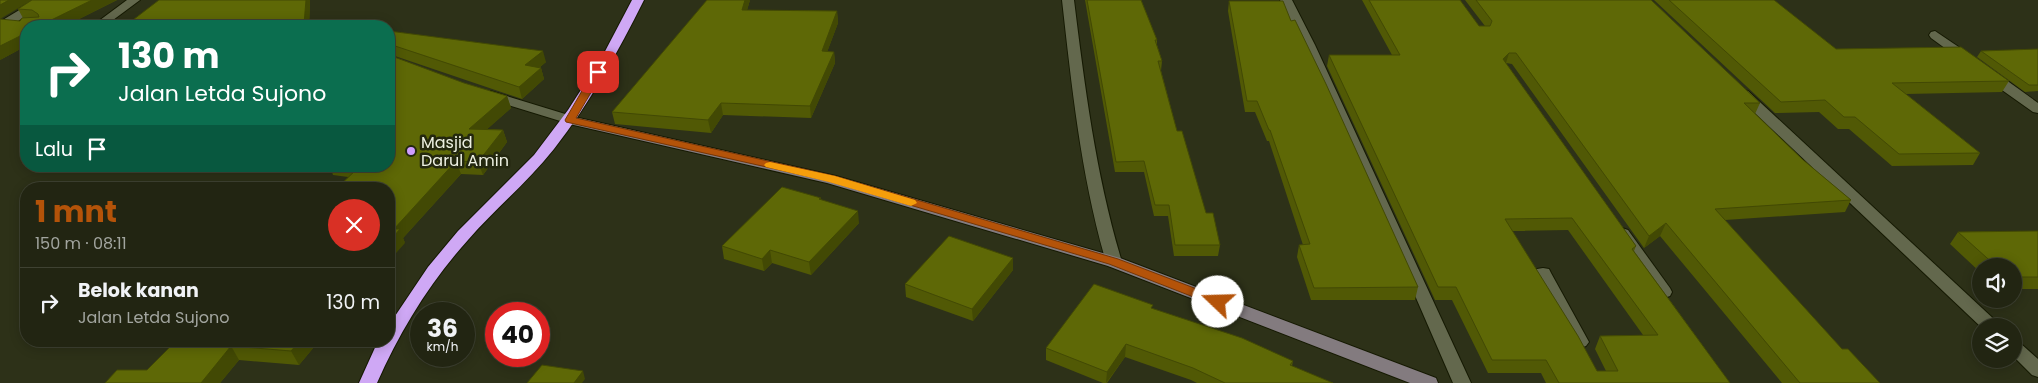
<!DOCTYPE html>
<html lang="id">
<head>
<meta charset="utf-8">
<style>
  body { margin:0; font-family:Poppins,sans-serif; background:#2a2d1b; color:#f1f3f6; height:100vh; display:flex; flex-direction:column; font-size:19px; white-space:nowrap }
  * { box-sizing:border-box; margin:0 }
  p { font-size:16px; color:#a2a59f }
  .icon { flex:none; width:28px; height:28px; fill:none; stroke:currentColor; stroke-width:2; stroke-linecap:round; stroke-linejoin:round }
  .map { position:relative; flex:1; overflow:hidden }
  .drawer { position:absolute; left:20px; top:182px; width:375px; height:165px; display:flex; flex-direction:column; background:#222512; border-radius:20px; box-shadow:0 2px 12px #0003,0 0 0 1px #3f4232 }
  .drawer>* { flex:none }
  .guide { position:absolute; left:20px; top:20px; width:375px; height:152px; border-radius:20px; box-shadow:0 2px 12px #0003,0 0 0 1px #3f4232; background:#0b6e4f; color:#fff; overflow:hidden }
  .tools { position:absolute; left:1972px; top:258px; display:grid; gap:10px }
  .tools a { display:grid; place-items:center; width:50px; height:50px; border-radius:50%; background:#222512; box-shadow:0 2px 12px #0003,0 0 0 1px #3f4232; font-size:25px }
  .speed { position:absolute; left:410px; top:302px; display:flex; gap:10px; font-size:25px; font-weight:700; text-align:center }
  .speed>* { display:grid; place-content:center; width:65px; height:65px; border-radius:50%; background:#222512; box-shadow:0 2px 12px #0003,0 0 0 1px #3f4232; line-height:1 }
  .speed small { font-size:12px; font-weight:400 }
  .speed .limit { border:8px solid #d22; background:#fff; color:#111 }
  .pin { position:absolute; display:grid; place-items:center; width:42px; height:42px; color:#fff; margin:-21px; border-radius:10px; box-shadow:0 2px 8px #0006 }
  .me { position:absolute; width:55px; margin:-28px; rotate:291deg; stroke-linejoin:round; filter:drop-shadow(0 0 4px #0008) }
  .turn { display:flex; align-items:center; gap:18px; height:105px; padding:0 15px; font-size:22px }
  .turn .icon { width:65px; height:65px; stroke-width:2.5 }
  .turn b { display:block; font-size:35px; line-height:42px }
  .then { display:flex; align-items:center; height:48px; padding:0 15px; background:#0003; gap:10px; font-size:19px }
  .round { display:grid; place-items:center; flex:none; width:52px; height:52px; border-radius:26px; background:#2a2d1b }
  .head { display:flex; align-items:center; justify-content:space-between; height:85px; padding:0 15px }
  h1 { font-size:30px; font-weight:700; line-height:38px; color:#b45309 }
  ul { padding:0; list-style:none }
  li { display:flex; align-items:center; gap:15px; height:70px; padding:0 15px; border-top:1px solid #3f4232 }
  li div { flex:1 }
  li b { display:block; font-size:19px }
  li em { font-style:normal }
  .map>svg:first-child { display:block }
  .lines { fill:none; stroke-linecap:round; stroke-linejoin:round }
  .street-casing { stroke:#151902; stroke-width:2 }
  .secondary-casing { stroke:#151902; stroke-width:2 }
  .highway-casing { stroke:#151902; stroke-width:2 }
  .street { fill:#63684d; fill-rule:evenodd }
  .secondary { fill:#837b7f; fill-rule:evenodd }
  .highway { fill:#cfa8f5; fill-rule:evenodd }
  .wall { fill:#515905; fill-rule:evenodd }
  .shaded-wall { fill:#424904 }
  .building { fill:#5e6806; stroke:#424904; fill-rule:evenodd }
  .route { fill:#b45309; stroke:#753606 }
  .slow { fill:#f59e0b }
  .poi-dot { fill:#cf9dff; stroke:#23270f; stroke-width:2 }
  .labels { text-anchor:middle; stroke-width:5; stroke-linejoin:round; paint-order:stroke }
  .poi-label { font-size:16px; fill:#edf0e1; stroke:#23270f; text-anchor:start }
</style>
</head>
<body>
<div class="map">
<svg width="2038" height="383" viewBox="0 0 2038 383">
  <rect width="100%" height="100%" fill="#2d3118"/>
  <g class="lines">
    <defs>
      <g id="street">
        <path d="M36 0H50L9 27H1V21Z"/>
        <path d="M127 0H140L105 26H92Z"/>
        <path d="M1062 0H1074C1085 89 1096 176 1122 262L1120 266 1114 267 1108 266 1106 262C1081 176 1072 89 1062 0Z"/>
        <path d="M1280 0H1292L1315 45 1471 383H1453C1397 255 1343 125 1280 0Z"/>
        <path d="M1935 31 1972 56 1974 59 1972 62H1964L1931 38 1929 35 1931 32Z"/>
        <path d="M1990 71 1995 72 2038 103V113L2033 112 1985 78 1984 75 1985 72Z"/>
        <path d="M1743 90 1748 91 1997 322 2000 326 1981 327 1738 97 1736 94 1738 91Z"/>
        <path d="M490 91 575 117 577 120 570 124 485 98 483 95Z"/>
        <path d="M1622 228 1628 230 1670 288 1672 292 1670 296 1664 298 1658 296 1614 233 1616 230Z"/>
        <path d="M1543 268 1549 269 1551 273 1589 342 1586 346 1580 348 1574 346 1571 342 1535 273 1537 269Z"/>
        <path d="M2014 341 2020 343 2038 359V377L2032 375 2014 357Z"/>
      </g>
      <path id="secondary" d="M570 116 836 176 1120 258 1436 378 1438 383H1410L1108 266 827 183 565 123 563 120 565 117Z"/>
      <path id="highway" d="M632 0H644C618 52 590 103 554 149 528 182 496 208 468 240 430 282 400 331 377 383H359L378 341H389V325L428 267 458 231 534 155 568 110 602 57Z"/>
    </defs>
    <!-- street casing -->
    <use href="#street" class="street-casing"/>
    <!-- secondary casing -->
    <use href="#secondary" class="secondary-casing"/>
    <!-- highway casing -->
    <use href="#highway" class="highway-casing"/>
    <!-- street -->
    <use href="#street" class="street"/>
    <!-- secondary -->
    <use href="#secondary" class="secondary"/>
    <!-- highway -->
    <use href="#highway" class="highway"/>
  </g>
  <!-- wall -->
  <g class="wall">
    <path d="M32 0H117L65 26H26V46L0 60 20 21 23 18 18 9Z"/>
    <path d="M310 0 309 26H125Z"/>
    <path d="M750 0 747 10 837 11 838 23 827 52H834L835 63 811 118 723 115 711 133 615 124 612 112Z"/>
    <path d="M1085 0H1141L1157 40V45L1162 61 1161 71 1177 131 1206 213 1220 245 1218 256H1174L1168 216H1154L1144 172H1115Z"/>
    <path d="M1362 0H1460L1479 26H1485L1465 0H1651L1760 103 1755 114 1802 159 1851 200 1845 212 1725 220 1842 349 1880 383H1782L1660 236 1644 248 1512 64 1506 63 1636 246 1634 251 1730 383H1546L1541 373H1488L1452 300H1435L1327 66 1329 55H1392ZM1568 230 1643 335 1600 336 1595 349 1606 371H1597L1512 231Z"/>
    <path d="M1654 0H1774L1836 49 2009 81 2002 92 1906 94 1980 153 1973 165 1892 166 1849 129H1838L1819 112 1775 113Z"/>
    <path d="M1229 1 1291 21 1418 287 1415 300H1311L1297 257 1299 245H1303L1269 141H1267L1255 112H1245L1228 11Z"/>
    <path d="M389 31 546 62 540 67 541 68 544 79 522 99 389 54Z"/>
    <path d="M2038 49V91L2025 92 1977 57 1981 51Z"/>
    <path d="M464 83 507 96 511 108 487 129 503 130 507 142 483 175 461 174 403 238 405 243 348 177 333 175 330 166H389Z"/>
    <path d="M821 200 859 223 811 275 772 263 764 271 724 259 722 246Z"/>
    <path d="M2038 231V289H2014V266H1981V273L1950 244 1958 232Z"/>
    <path d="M1013 258V270L973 321 906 297 905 284Z"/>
    <path d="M1152 309 1293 361 1292 366 1333 383H1197L1191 380 1125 357 1107 383H1103L1046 360V348Z"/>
    <path d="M176 341H319L299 365 239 360 220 383H105L147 370Z"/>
  </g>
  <!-- shaded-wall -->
  <g class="shaded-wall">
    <path d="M9 0H32L0 19V5Z"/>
    <path d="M92 0H117L65 26H39Z"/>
    <path d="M306 0H310L309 26H305L304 24Z"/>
    <path d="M745 0H750L744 21 742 10Z"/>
    <path d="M837 11 838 23 823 63 822 51Z"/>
    <path d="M26 33V46L0 60V46Z"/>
    <path d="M543 51 546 62 528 77 525 65Z"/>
    <path d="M834 52 835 63 811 118 810 106Z"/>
    <path d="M1509 53 1506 63 1503 59Z"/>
    <path d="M541 68 544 79 522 99 519 87Z"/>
    <path d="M507 96 511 108 474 141 469 129Z"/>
    <path d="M721 103 723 115 711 133 708 120Z"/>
    <path d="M503 130 507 142 483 175 478 162Z"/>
    <path d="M456 161 461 174 403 238 405 243 389 261V242L394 229Z"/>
    <path d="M858 211 859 223 811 275 809 262Z"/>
    <path d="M1666 223 1660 236 1644 248 1649 236Z"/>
    <path d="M770 250 772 263 764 271 762 259Z"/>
    <path d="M1013 258V270L973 321 972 309Z"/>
    <path d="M300 341H319L299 365 291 351Z"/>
    <path d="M1126 344 1125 357 1106 383 1107 372Z"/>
    <path d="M231 346 239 360 220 383H201Z"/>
    <path d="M583 371 585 379 582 383H574Z"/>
  </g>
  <!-- building -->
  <g class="building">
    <path d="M0 0H9L0 5Z"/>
    <path d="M32 0H92L39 26H26V33L0 46V19L20 21 22 18 39 17 38 14 32 10 18 9Z"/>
    <path d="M159 0H306L304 24H224L222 26H125Z"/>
    <path d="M707 0H745L742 10 837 11 822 51 834 52 810 106 721 103 708 120 612 112Z"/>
    <path d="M1087 0H1141L1157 40H1155L1162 61H1158L1177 131H1182L1206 213H1213L1220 245H1175L1169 205H1155L1144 161 1116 162Z"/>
    <path d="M1369 0H1460L1479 26H1490L1492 21 1476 0H1651L1760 103H1744L1802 159 1851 200 1715 209 1842 349H1848L1880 383H1800L1666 223 1649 236 1516 53H1509L1503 59 1636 246 1632 249 1730 383H1559L1546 360H1492L1456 287H1438L1329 55H1400ZM1572 218 1658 335 1600 336 1618 371H1597L1578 336 1505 219Z"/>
    <path d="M1669 0H1774L1836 49 1961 47 2009 81 1892 83 1980 153 1899 154 1855 117H1844L1825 100 1781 102Z"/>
    <path d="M1229 1H1283L1291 21 1295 20 1326 84 1418 287 1314 288 1299 245 1310 244 1270 130H1269L1257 101H1247Z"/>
    <path d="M389 31 543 51 525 65 541 68 519 87 389 44Z"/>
    <path d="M2038 49V85H2029L1981 51Z"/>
    <path d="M389 55 464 83 507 96 469 129 503 130 478 162 456 161 394 229H400L389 242V189H336L359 167 357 166H389Z"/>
    <path d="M782 187 821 198 819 199 858 211 809 262 770 250 762 259 722 246Z"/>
    <path d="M2038 231V277H2014V266H1996L1958 232Z"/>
    <path d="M949 236 1013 258 972 309 905 284Z"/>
    <path d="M1094 284 1153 305 1151 308 1242 338 1293 361 1290 365 1333 383H1225L1193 368 1126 344 1107 372 1046 348Z"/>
    <path d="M176 341H300L291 351 231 346 201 383H105L117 370H147Z"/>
    <path d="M542 365 583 371 574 383H527Z"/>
  </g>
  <!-- route -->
  <path class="route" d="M598 69 603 72 576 118 835 176 1118 259 1223 299 1225 302 1218 307 1214 305 1109 264 829 181 566 122 565 120 593 72Z"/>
  <!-- slow -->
  <path class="slow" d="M770 162 835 176 915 200 917 203 911 206 829 182 766 167 764 165 766 163Z"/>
  <!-- markers -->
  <circle class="poi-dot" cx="411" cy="151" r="5"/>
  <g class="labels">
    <!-- poi labels -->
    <g class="poi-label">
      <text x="421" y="148">Masjid<tspan x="421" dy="18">Darul Amin</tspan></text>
    </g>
  </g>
</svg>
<div class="tools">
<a><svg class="icon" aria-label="sound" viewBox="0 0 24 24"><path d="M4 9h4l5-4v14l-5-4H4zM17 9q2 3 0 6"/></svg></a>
<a><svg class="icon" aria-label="layers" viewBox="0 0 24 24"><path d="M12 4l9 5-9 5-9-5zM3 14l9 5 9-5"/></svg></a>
</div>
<div class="speed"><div>36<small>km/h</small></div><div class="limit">40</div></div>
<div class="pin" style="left:598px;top:72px;background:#d93025"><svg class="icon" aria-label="arrive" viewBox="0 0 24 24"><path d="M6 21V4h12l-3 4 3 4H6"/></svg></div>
<svg class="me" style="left:1218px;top:302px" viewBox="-20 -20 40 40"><circle r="19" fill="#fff"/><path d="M0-13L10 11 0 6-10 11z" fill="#b45309"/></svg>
<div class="guide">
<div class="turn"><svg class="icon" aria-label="right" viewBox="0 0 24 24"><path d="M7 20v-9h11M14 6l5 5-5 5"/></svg><div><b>130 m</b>Jalan Letda Sujono</div></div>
<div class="then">Lalu<svg class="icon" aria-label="arrive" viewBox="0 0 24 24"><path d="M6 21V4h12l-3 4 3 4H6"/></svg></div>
</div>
<section class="drawer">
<div class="head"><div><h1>1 mnt</h1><p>150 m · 08:11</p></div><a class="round" style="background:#d93025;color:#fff"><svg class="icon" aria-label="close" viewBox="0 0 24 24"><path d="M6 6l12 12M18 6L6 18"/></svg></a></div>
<ul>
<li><svg class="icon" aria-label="right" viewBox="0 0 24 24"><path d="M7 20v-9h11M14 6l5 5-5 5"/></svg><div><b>Belok kanan</b><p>Jalan Letda Sujono</p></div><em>130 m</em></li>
</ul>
</section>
</div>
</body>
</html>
